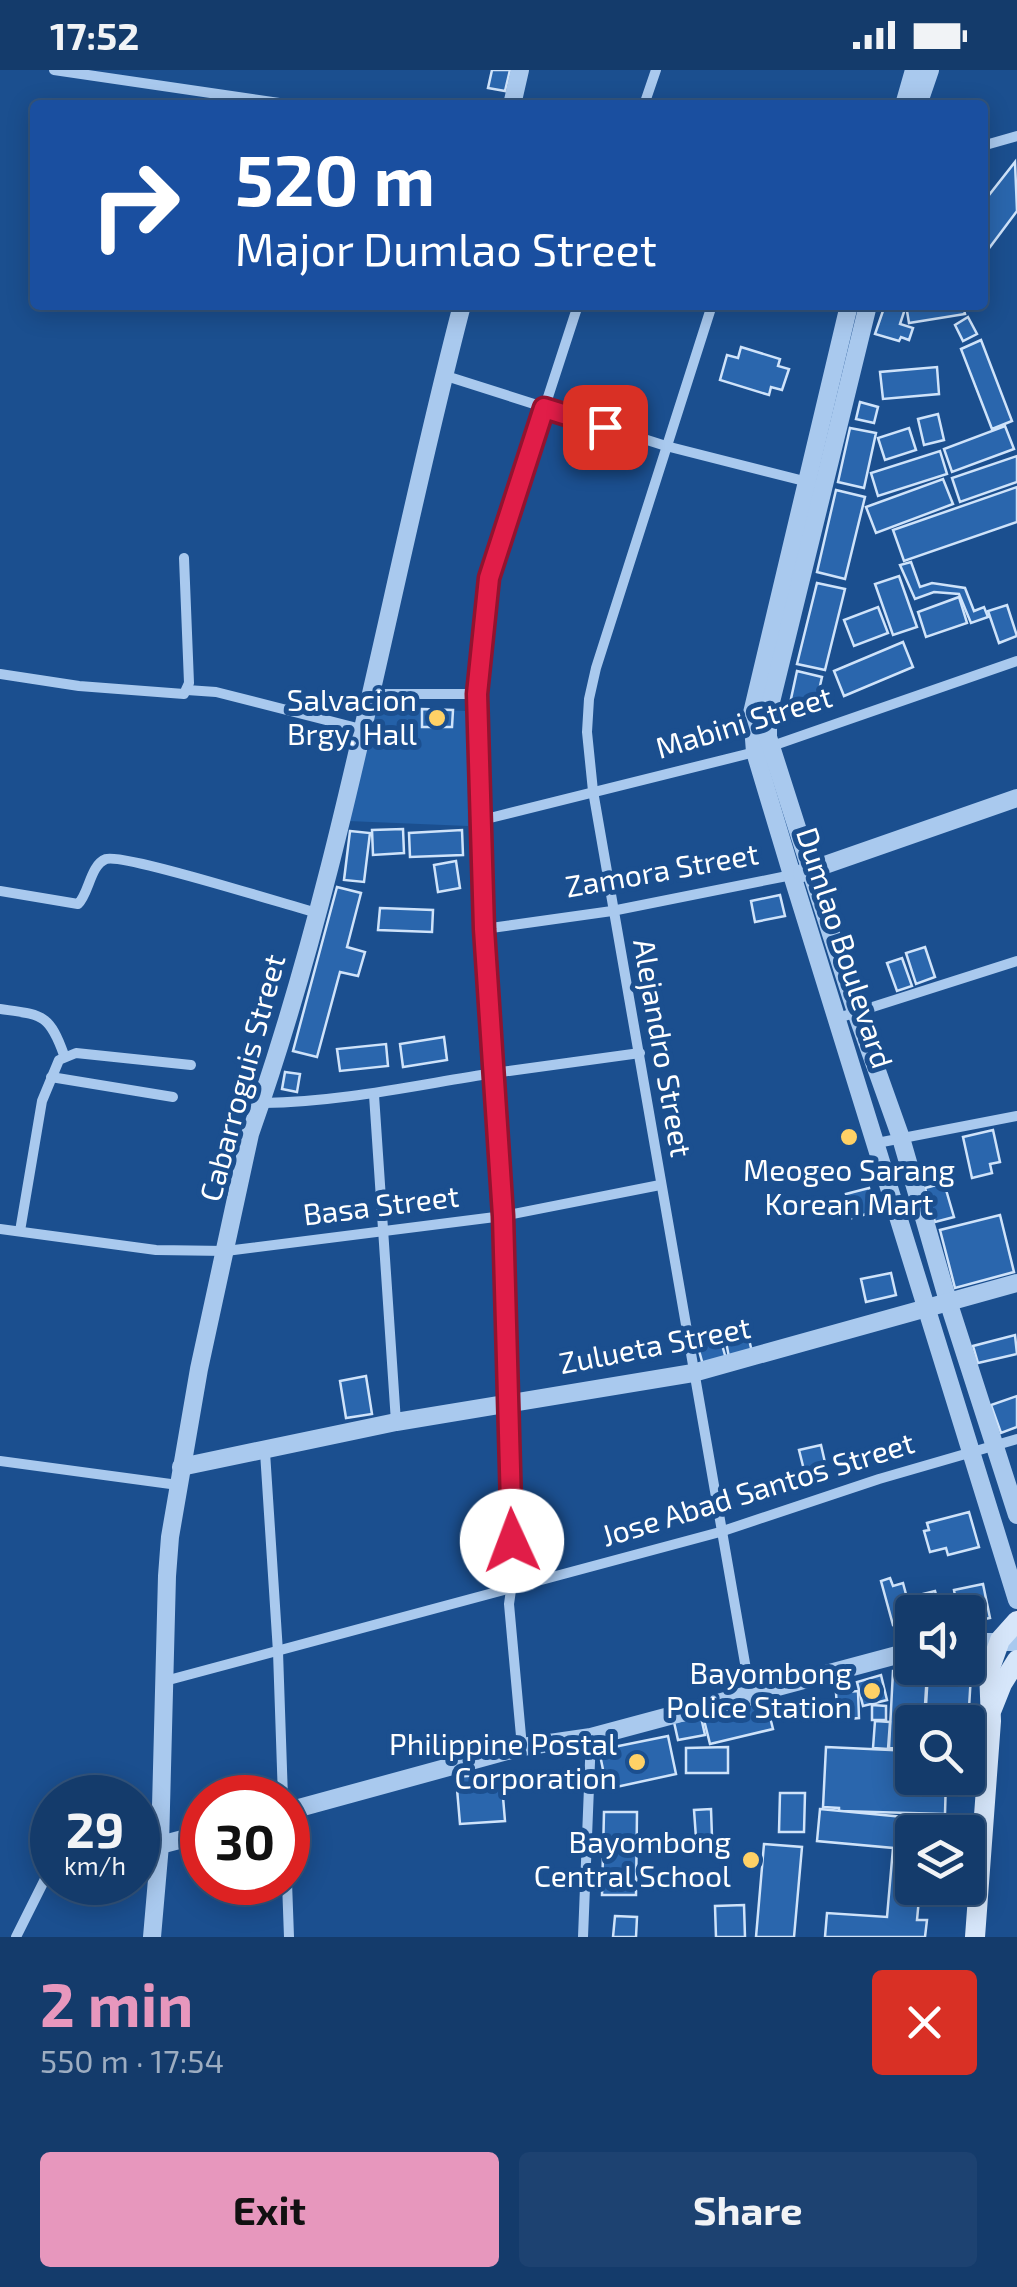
<!DOCTYPE html>
<html lang="en">
<head>
<meta charset="utf-8">
<style>
  body { margin:0; font-family:"Exo 2",sans-serif; background:#1d4271; color:#f1f3f6; height:100vh; display:flex; flex-direction:column; font-size:38px; white-space:nowrap }
  * { box-sizing:border-box; margin:0 }
  p { font-size:32px; color:#9dadc1 }
  .icon { flex:none; width:55px; height:55px; fill:none; stroke:currentColor; stroke-width:2; stroke-linecap:round; stroke-linejoin:round }
  .map { position:relative; height:1867px; overflow:hidden }
  .details { display:flex; flex-direction:column; background:#143b6b; flex:1 }
  .details>* { flex:none }
  .banner { position:absolute; left:30px; top:30px; width:958px; height:210px; border-radius:10px; box-shadow:0 5px 25px #0003,0 0 0 2px #33557e; background:#1a4fa0; color:#fff; overflow:hidden }
  .fabs { position:absolute; left:895px; top:1525px; display:grid; gap:20px }
  .fabs a { display:grid; place-items:center; width:90px; height:90px; border-radius:10px; background:#143b6b; box-shadow:0 5px 25px #0003,0 0 0 2px #33557e; font-size:50px }
  .speed { position:absolute; left:30px; top:1705px; display:flex; gap:20px; font-size:50px; font-weight:700; text-align:center }
  .speed>* { display:grid; place-content:center; width:130px; height:130px; border-radius:50%; background:#143b6b; box-shadow:0 5px 25px #0003,0 0 0 2px #33557e; line-height:1 }
  .speed small { font-size:25px; font-weight:400 }
  .speed .limit { border:15px solid #d22; background:#fff; color:#111 }
  .pin { position:absolute; display:grid; place-items:center; width:85px; height:85px; color:#fff; margin:-42px; border-radius:20px; box-shadow:0 5px 15px #0006 }
  .me { position:absolute; width:110px; margin:-55px; rotate:358deg; stroke-linejoin:round; filter:drop-shadow(0 0 8px #0008) }
  .turn { display:flex; align-items:center; gap:35px; height:210px; padding:0 40px; font-size:45px }
  .turn .icon { width:130px; height:130px; stroke-width:2.5 }
  .turn b { display:block; font-size:70px; line-height:85px }
  .round { display:grid; place-items:center; flex:none; width:105px; height:105px; border-radius:10px; background:#1d4271 }
  .overview { display:flex; align-items:center; justify-content:space-between; height:170px; padding:0 40px }
  h1 { font-size:60px; font-weight:700; line-height:75px; color:#e797bd }
  .action { display:flex; gap:20px; margin-top:auto; padding:20px 40px }
  .action a { flex:1; height:115px; border-radius:10px; background:#e797bd; color:#111; font-size:40px; font-weight:700; line-height:115px; text-align:center }
  .action a+a { background:#1d4271; color:#f1f3f6 }
  .status { display:flex; justify-content:space-between; align-items:center; height:70px; padding:0 50px; background:#143b6b; direction:ltr }
  .status svg { height:28px; fill:currentColor }
  .map>svg:first-child { display:block }
  .green { fill:#2461a8 }
  .building { fill:#2a66ad; stroke:#cfe3fa; stroke-width:2.5 }
  .lines { fill:none; stroke-linecap:round; stroke-linejoin:round }
  .minor { stroke:#a9c9ee; stroke-width:10 }
  .tertiary { stroke:#a9c9ee; stroke-width:18 }
  .secondary { stroke:#d6e6fa; stroke-width:20 }
  .route-casing { stroke:#92132f; stroke-width:25 }
  .route { stroke:#e11d48; stroke-width:18 }
  .poi-dot { fill:#ffd166; stroke:#1b4f8f; stroke-width:4 }
  .labels { text-anchor:middle; stroke-width:10; stroke-linejoin:round; paint-order:stroke }
  .poi-label { font-size:30px; fill:#fff; stroke:#1b4f8f; text-anchor:end }
  .street-label { font-size:30px; fill:#fff; stroke:#1b4f8f }
</style>
</head>
<body>
<div class="status"><b>17:52</b><svg viewBox="0 0 49 12"><path d="M0 12V9h3v3zM5 12V6h3v6zM10 12V3h3v9zM15 12V0h3v12zM26 1h20v11H26zM47 4h2v5h-2z"/></svg></div>
<div class="map">
<svg width="1017" height="1867" viewBox="0 0 1017 1867">
  <rect width="100%" height="100%" fill="#1b4f8f"/>
  <!-- green -->
  <path class="green" d="M374 638 467 641 468 756 348 751Z"/>
  <!-- building -->
  <g class="building">
    <path d="M492 0H510L505 21 488 18Z"/>
    <path d="M1015 92 1017 141 990 177 982 172V134Z"/>
    <path d="M885 235 905 239 900 254 913 258 909 270 901 267 899 271 875 264Z"/>
    <path d="M906 235H963L965 244 909 253Z"/>
    <path d="M968 247 977 264 963 271 955 255Z"/>
    <path d="M981 270 1012 351 992 359 961 279Z"/>
    <path d="M741 277 780 289 778 296 789 299 782 320 771 317 769 325 720 310 727 285 738 288Z"/>
    <path d="M937 297 939 324 883 329 880 302Z"/>
    <path d="M860 332 878 337 874 353 856 349Z"/>
    <path d="M938 344 944 370 924 375 918 349Z"/>
    <path d="M1005 356 1014 379 952 402 944 379Z"/>
    <path d="M850 358 876 363 864 418 838 412Z"/>
    <path d="M909 358 916 380 885 390 878 368Z"/>
    <path d="M940 381 947 404 878 426 871 403Z"/>
    <path d="M1017 386V412L960 432 952 408Z"/>
    <path d="M943 409 953 434 876 463 866 437Z"/>
    <path d="M1017 417V452L904 491 893 460Z"/>
    <path d="M836 420 865 427 845 509 817 502Z"/>
    <path d="M911 492 920 517 932 513 965 518 974 541 984 537 988 547 971 553 959 524 934 522 915 529 900 495Z"/>
    <path d="M899 506 917 557 893 565 875 514Z"/>
    <path d="M817 513 845 519 825 600 797 594Z"/>
    <path d="M959 527 967 553 926 567 918 542Z"/>
    <path d="M1007 535 1017 566 999 573 988 541Z"/>
    <path d="M878 537 888 563 854 576 844 550Z"/>
    <path d="M903 572 913 597 844 626 834 601Z"/>
    <path d="M797 601 822 607 814 643 789 638Z"/>
    <path d="M422 639 453 640 452 657H422Z"/>
    <path d="M403 759 404 783 373 785 372 760Z"/>
    <path d="M462 760 463 785 410 787 409 763Z"/>
    <path d="M350 761 370 763 364 812 344 810Z"/>
    <path d="M456 791 460 818 438 822 434 795Z"/>
    <path d="M337 817 361 823 347 877 365 882 358 906 340 902 317 987 293 981Z"/>
    <path d="M780 825 785 846 755 852 751 831Z"/>
    <path d="M380 838 433 840 432 862 378 860Z"/>
    <path d="M925 877 935 907 916 914 906 883Z"/>
    <path d="M902 888 912 916 897 921 887 893Z"/>
    <path d="M444 967 447 990 403 997 400 974Z"/>
    <path d="M386 974 388 996 340 1001 337 979Z"/>
    <path d="M285 1002 300 1004 297 1022 282 1019Z"/>
    <path d="M993 1060 1000 1092 990 1094 992 1103 972 1108 963 1067Z"/>
    <path d="M944 1113 954 1147 935 1152 925 1118Z"/>
    <path d="M869 1118 874 1142 852 1148 846 1124Z"/>
    <path d="M1000 1145 1014 1202 955 1218 940 1160Z"/>
    <path d="M891 1203 896 1225 866 1232 861 1209Z"/>
    <path d="M718 1260 726 1289 703 1295 695 1266Z"/>
    <path d="M747 1261 752 1282 729 1287 725 1267Z"/>
    <path d="M1015 1265 1017 1284 978 1293 973 1276Z"/>
    <path d="M366 1306 372 1344 346 1348 340 1311Z"/>
    <path d="M1017 1326V1357L1001 1363 991 1335Z"/>
    <path d="M821 1375 829 1410 808 1416 799 1380Z"/>
    <path d="M969 1442 979 1477 948 1485 946 1478 930 1482 924 1461 929 1460 927 1453Z"/>
    <path d="M890 1508 893 1516 903 1513 907 1528 935 1521 941 1542H912V1549L893 1555 881 1511Z"/>
    <path d="M983 1514 990 1548 968 1552V1542H958L954 1520Z"/>
    <path d="M893 1601 927 1603 924 1652H912V1679L889 1678Z"/>
    <path d="M928 1602 971 1605 968 1654 925 1652Z"/>
    <path d="M881 1605 887 1630 863 1636 857 1612Z"/>
    <path d="M858 1621 859 1648 838 1650 836 1623Z"/>
    <path d="M766 1631 773 1659 710 1674 703 1646Z"/>
    <path d="M872 1635 886 1636V1650H872Z"/>
    <path d="M701 1647 705 1665 678 1670 674 1652Z"/>
    <path d="M875 1651 890 1652 888 1679 873 1678Z"/>
    <path d="M668 1666 676 1704 607 1719 599 1680Z"/>
    <path d="M728 1677V1703H686V1678Z"/>
    <path d="M826 1677 912 1681V1708H946L945 1744 839 1741V1738L823 1737Z"/>
    <path d="M501 1703 505 1751 460 1754 456 1707Z"/>
    <path d="M780 1723H805L804 1762H779Z"/>
    <path d="M711 1739 712 1767 696 1768 694 1740Z"/>
    <path d="M820 1739 935 1750 934 1762H912V1818H920L917 1850H927L925 1867H825L827 1843 887 1847 893 1778 817 1771Z"/>
    <path d="M604 1742H637L636 1825H602Z"/>
    <path d="M764 1774 802 1777 794 1867H756Z"/>
    <path d="M744 1835 745 1867H716L715 1836Z"/>
    <path d="M615 1846 637 1847 636 1867H613Z"/>
  </g>
  <g class="lines">
    <!-- minor -->
    <g class="minor">
      <path d="M54 0 293 35"/>
      <path d="M644 35 656 0"/>
      <path d="M982 76 1017 66"/>
      <path d="M712 235 596 598 589 629 587 662 593 721 750 1622"/>
      <path d="M443 305 666 376 812 413"/>
      <path d="M0 604 79 616 184 624 189 613 184 488"/>
      <path d="M187 620 216 622 361 659"/>
      <path d="M371 624H477"/>
      <path d="M482 750 755 682 1017 591"/>
      <path d="M0 821 78 834C89 824 90 795 106 789 124 783 287 835 317 843"/>
      <path d="M484 859 612 841 792 805"/>
      <path d="M0 939C42 945 49 943 64 985"/>
      <path d="M838 948 1017 891"/>
      <path d="M51 1007 173 1027"/>
      <path d="M374 1025 396 1352"/>
      <path d="M263 1033C342 1032 416 1015 494 1003 543 996 592 990 640 983"/>
      <path d="M877 1073 1017 1046"/>
      <path d="M0 1159 156 1180 226 1181 503 1146 660 1115"/>
      <path d="M20 1161 42 1031 59 990 76 983 191 995"/>
      <path d="M265 1382 278 1582 283 1728"/>
      <path d="M0 1391 178 1415"/>
      <path d="M165 1611 720 1462 879 1409 1017 1369"/>
      <path d="M522 1677 509 1534 513 1506 503 1146 484 859 477 624 489 508 578 235"/>
      <path d="M287 1812 289 1867"/>
      <path d="M16 1867 52 1795"/>
      <path d="M583 1867 591 1667"/>
    </g>
    <!-- tertiary -->
    <g class="tertiary">
      <path d="M512 35 520 0"/>
      <path d="M904 35 914 0"/>
      <path d="M918 35 930 0"/>
      <path d="M849 235 752 643 755 682 792 805 1017 1530"/>
      <path d="M868 235 768 644V667L856 942 901 1068 948 1231 1017 1445"/>
      <path d="M802 803 1017 728"/>
      <path d="M181 1397 396 1352 693 1303 1017 1213"/>
      <path d="M968 1572H1017"/>
      <path d="M288 1741 522 1677 591 1667 912 1581"/>
      <path d="M160 1775 202 1764"/>
      <path d="M152 1867 160 1775 167 1506 170 1467 199 1299 250 1064C345 795 390 510 462 235"/>
    </g>
    <!-- secondary -->
    <g class="secondary">
      <path d="M992 1639 1002 1614 1017 1590"/>
      <path d="M975 1867 991 1651 989 1601 1000 1570 1017 1551"/>
    </g>
  </g>
  <g class="lines">
    <defs>
      <path id="route" d="M512 1471 503 1146 484 859 477 624 489 508 544 338 605 357"/>
    </defs>
    <!-- route casing -->
    <use href="#route" class="route-casing"/>
    <!-- route -->
    <use href="#route" class="route"/>
  </g>
  <!-- markers -->
  <g class="poi-dot">
    <circle cx="437" cy="648" r="10"/>
    <circle cx="849" cy="1067" r="10"/>
    <circle cx="872" cy="1621" r="10"/>
    <circle cx="637" cy="1692" r="10"/>
    <circle cx="751" cy="1790" r="10"/>
  </g>
  <g class="labels">
    <!-- poi labels -->
    <g class="poi-label">
      <text x="417" y="641">Salvacion<tspan x="417" dy="34">Brgy. Hall</tspan></text>
      <text x="849" y="1111" text-anchor="middle">Meogeo Sarang<tspan x="849" dy="34">Korean Mart</tspan></text>
      <text x="852" y="1614">Bayombong<tspan x="852" dy="34">Police Station</tspan></text>
      <text x="617" y="1685">Philippine Postal<tspan x="617" dy="34">Corporation</tspan></text>
      <text x="731" y="1783">Bayombong<tspan x="731" dy="34">Central School</tspan></text>
    </g>
    <!-- street labels -->
    <g class="street-label">
      <text transform="translate(744 653) rotate(-17)" y="10">Mabini Street</text>
      <text transform="translate(662 801) rotate(-10)" y="10">Zamora Street</text>
      <text transform="translate(844 878) rotate(72)" y="10">Dumlao Boulevard</text>
      <text transform="translate(662 978) rotate(80)" y="10">Alejandro Street</text>
      <text transform="translate(243 1008) rotate(-75)" y="10">Cabarroguis Street</text>
      <text transform="translate(381 1136) rotate(-7)" y="10">Basa Street</text>
      <text transform="translate(655 1276) rotate(-11)" y="10">Zulueta Street</text>
      <text transform="translate(758 1420) rotate(-17)" y="10">Jose Abad Santos Street</text>
    </g>
  </g>
</svg>
<div class="fabs">
<a><svg class="icon" aria-label="sound" viewBox="0 0 24 24"><path d="M4 9h4l5-4v14l-5-4H4zM17 9q2 3 0 6"/></svg></a>
<a><svg class="icon" aria-label="search" viewBox="0 0 24 24"><circle cx="10" cy="10" r="6"/><path d="M15 15l6 6"/></svg></a>
<a><svg class="icon" aria-label="layers" viewBox="0 0 24 24"><path d="M12 4l9 5-9 5-9-5zM3 14l9 5 9-5"/></svg></a>
</div>
<div class="speed"><div>29<small>km/h</small></div><div class="limit">30</div></div>
<div class="pin" style="left:605px;top:357px;background:#d93025"><svg class="icon" aria-label="arrive" viewBox="0 0 24 24"><path d="M6 21V4h12l-3 4 3 4H6"/></svg></div>
<svg class="me" style="left:512px;top:1471px" viewBox="-20 -20 40 40"><circle r="19" fill="#fff"/><path d="M0-13L10 11 0 6-10 11z" fill="#e11d48"/></svg>
<div class="banner">
<div class="turn"><svg class="icon" aria-label="right" viewBox="0 0 24 24"><path d="M7 20v-9h11M14 6l5 5-5 5"/></svg><div><b>520 m</b>Major Dumlao Street</div></div>
</div>
</div>
<section class="details">
<div class="overview"><div><h1>2 min</h1><p>550 m · 17:54</p></div><a class="round" style="background:#d93025;color:#fff"><svg class="icon" aria-label="close" viewBox="0 0 24 24"><path d="M6 6l12 12M18 6L6 18"/></svg></a></div>
<div class="action"><a>Exit</a><a>Share</a></div>
</section>
</body>
</html>
